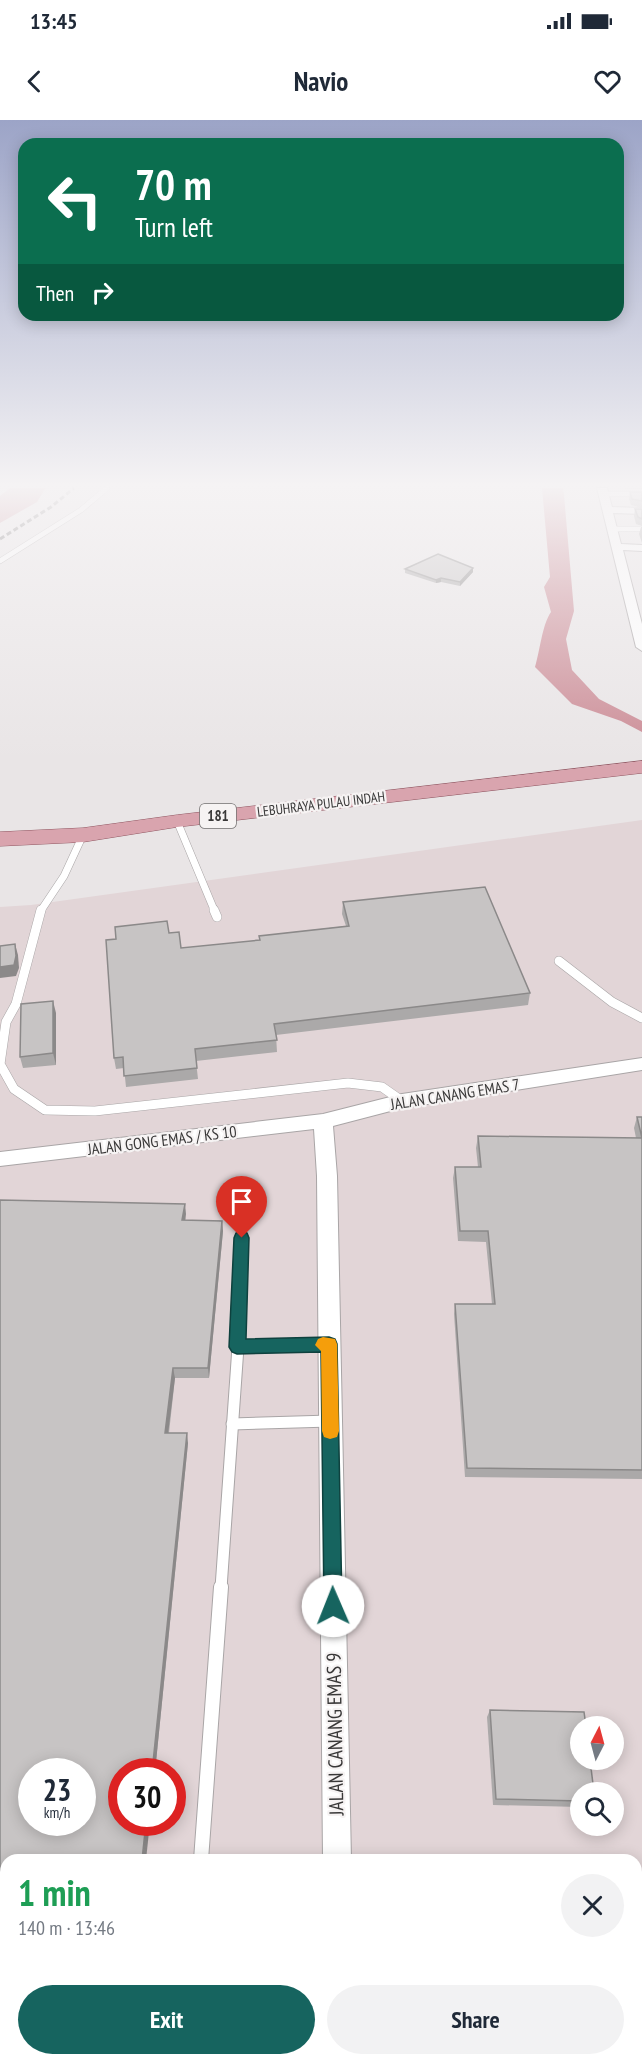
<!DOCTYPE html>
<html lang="en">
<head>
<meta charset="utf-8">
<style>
  body { margin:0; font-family:"PT Sans Narrow",sans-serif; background:#f2f2f3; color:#1f2937; height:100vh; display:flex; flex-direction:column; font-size:22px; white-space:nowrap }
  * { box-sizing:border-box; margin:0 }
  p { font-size:20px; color:#747a83 }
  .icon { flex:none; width:33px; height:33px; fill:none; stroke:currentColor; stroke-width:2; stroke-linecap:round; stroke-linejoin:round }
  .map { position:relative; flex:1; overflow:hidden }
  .drawer { position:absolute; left:0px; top:1734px; width:642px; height:212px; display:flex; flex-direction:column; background:#fff; border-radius:18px 18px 0 0; box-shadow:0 3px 15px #0003 }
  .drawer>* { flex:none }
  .banner { position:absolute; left:18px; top:18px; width:606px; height:183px; border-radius:18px; box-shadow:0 3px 15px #0003; background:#0b6e4f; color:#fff; overflow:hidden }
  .needle { width:39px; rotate:6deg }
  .tools { position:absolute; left:570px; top:1596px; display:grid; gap:12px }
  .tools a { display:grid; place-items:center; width:54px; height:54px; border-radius:50%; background:#fff; box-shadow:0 3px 15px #0003; font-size:30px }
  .speed { position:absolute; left:18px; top:1638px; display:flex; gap:12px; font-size:30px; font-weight:700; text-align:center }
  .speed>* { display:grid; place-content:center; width:78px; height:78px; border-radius:50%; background:#fff; box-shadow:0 3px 15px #0003; line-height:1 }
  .speed small { font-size:15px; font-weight:400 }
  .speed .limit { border:9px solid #d22; background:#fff; color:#111 }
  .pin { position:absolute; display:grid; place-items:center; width:51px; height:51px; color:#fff; margin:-62px -26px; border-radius:50% 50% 50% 0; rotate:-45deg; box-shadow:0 0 6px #0007 }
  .pin .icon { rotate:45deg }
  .me { position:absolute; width:66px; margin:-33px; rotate:359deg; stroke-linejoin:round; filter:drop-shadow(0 0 4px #0008) }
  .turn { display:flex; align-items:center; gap:21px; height:126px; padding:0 18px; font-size:27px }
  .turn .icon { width:78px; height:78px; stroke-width:2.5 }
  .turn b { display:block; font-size:42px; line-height:51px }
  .then { display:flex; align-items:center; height:57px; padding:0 18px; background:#0003; gap:12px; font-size:22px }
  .round { display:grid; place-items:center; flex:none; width:63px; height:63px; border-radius:32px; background:#f2f2f3 }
  .summary { display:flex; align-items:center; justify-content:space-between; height:102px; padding:0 18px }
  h1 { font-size:36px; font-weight:600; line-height:45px; color:#1e9e55 }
  .primary-button { display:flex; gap:12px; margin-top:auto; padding:12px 18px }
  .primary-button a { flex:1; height:69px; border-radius:36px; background:#16645f; color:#fff; font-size:24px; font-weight:600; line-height:69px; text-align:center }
  .primary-button a+a { background:#f2f2f3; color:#1f2937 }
  .status { display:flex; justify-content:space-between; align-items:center; height:42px; padding:0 30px; background:#fff; direction:ltr }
  .status svg { height:16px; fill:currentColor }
  header { display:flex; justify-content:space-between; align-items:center; height:78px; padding:0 18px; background:#fff; font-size:27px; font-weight:600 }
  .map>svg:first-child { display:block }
  .built { fill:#e2d5d7; fill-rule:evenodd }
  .water { fill:#cb8b95 }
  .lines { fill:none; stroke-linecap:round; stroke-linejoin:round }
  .lane-far4-casing { stroke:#a9a5a6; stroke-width:6 }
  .lane-far3-casing { stroke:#a9a5a6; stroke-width:8 }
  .lane-far2-casing { stroke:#a9a5a6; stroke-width:10 }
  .lane-far1-casing { stroke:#a9a5a6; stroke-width:13 }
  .lane-casing { stroke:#a9a5a6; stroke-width:16 }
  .street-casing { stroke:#a9a5a6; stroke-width:2 }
  .primary-casing { stroke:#915762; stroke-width:1 }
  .lane-far4 { stroke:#fff; stroke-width:5 }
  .lane-far3 { stroke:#fff; stroke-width:7 }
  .lane-far2 { stroke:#fff; stroke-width:9 }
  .lane-far1 { stroke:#fff; stroke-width:11 }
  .lane { stroke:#fff; stroke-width:14 }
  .street { fill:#fff; fill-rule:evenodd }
  .primary { fill:#d9a4ae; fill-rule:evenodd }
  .rail { stroke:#646262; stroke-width:3; stroke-dasharray:5 3; stroke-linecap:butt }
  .wall { fill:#aba9a9 }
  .shaded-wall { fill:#8b8989 }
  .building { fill:#c7c4c4; stroke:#8b8989; stroke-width:1.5; fill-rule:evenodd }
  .route { fill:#16645f; stroke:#0e413e; stroke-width:1.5 }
  .slow { fill:#f59e0b }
  .labels { text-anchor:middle; stroke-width:4.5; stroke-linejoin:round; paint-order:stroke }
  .far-street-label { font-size:14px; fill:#393838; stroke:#f6f3f3 }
  .shield { fill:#f6f3f3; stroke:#727070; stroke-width:1.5 }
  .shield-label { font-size:15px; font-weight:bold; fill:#393838 }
  .street-label { font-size:16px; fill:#393838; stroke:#f6f3f3 }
  .near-street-label { font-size:20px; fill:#393838; stroke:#f6f3f3 }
</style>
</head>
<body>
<div class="status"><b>13:45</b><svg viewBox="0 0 49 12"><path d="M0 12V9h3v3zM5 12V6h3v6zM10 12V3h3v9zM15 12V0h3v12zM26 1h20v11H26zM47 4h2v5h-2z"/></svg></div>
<header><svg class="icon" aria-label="back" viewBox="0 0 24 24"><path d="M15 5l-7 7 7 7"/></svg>Navio<svg class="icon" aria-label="heart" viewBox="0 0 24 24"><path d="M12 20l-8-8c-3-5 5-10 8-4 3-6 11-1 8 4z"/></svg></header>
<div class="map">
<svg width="642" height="1945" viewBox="0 0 642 1945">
  <rect width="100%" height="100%" fill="#e9e5e6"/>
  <!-- built -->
  <path class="built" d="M642 700V1945H0V787L31 785ZM580 1606H614V1640H580ZM32 1652H82V1702H32ZM122 1652H172V1702H122ZM580 1672H614V1706H580ZM6 1740H636V1940H6Z"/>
  <!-- water -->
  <g class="water">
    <path d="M10 368H51L45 369 37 382 0 403V376Z"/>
    <path d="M542 368H563L564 375 574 491 566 519 572 550 599 579 642 601V612L621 601 572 584 535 547C540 531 542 505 551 492L544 467 550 457Z"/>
  </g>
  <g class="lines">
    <defs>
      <g id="lane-far4">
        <path d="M603 374H642"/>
        <path d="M613 409H642"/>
        <path d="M0 441 81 390 107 368"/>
      </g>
      <g id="lane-far3">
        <path d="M177 701 215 792"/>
        <path d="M40 792 64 756 83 715"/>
      </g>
      <g id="lane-far2">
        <path d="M41 790 16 884 6 902 0 944 14 969 45 990 95 991 348 963 382 967 402 981"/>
        <path d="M214 790 217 797"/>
        <path d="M559 841 612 882 642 898"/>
      </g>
      <g id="lane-far1">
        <path d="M238 1227 242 1117"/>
        <path d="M232 1304 330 1301"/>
        <path d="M221 1468 238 1227 329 1224"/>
      </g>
      <g id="lane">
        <path d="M201 1740 221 1467"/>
        <path d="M186 1940V1945"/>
        <path d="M471 1945 472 1940"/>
      </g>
      <g id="street">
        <path d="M597 368H607L612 387 642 388V394L613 393 621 424 642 425V431L623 430 642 504V531L636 527Z"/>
        <path d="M642 938V950L402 988 333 1006 337 1056 351 1740H323L317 1056 314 1009 0 1046V1032L323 994 402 974Z"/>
        <path d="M323 1940H354L355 1945H323Z"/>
      </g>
      <path id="primary" d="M642 641V653L177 707 83 722 0 726V712L83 708 177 695Z"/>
    </defs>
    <!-- lane-far4 casing -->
    <use href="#lane-far4" class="lane-far4-casing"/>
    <!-- lane-far3 casing -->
    <use href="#lane-far3" class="lane-far3-casing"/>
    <!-- lane-far2 casing -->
    <use href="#lane-far2" class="lane-far2-casing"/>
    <!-- lane-far1 casing -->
    <use href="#lane-far1" class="lane-far1-casing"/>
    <!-- lane casing -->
    <use href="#lane" class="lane-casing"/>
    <!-- street casing -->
    <use href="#street" class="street-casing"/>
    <!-- primary casing -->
    <use href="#primary" class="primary-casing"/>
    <!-- lane-far4 -->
    <use href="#lane-far4" class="lane-far4"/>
    <!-- lane-far3 -->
    <use href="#lane-far3" class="lane-far3"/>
    <!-- lane-far2 -->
    <use href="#lane-far2" class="lane-far2"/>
    <!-- lane-far1 -->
    <use href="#lane-far1" class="lane-far1"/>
    <!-- lane -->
    <use href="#lane" class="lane"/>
    <!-- street -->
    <use href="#street" class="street"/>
    <!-- primary -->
    <use href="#primary" class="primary"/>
    <!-- rail -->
    <path class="rail" d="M0 419 51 387 74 368"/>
  </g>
  <!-- wall -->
  <g class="wall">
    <rect x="625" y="368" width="17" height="1"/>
    <path d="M630 372H642V388L631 385 629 379Z"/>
    <path d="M635 389H642V406L636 404 634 396Z"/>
    <path d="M641 407H642V423L639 414Z"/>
    <path d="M405 449 473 452 460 466 441 462 436 463 405 453Z"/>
    <path d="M343 782 530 873 528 885 276 915 277 932 196 941 198 959 126 967 124 948 116 949 114 938 169 813 181 828 260 820 259 816 346 806 342 794Z"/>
    <path d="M56 893V945L23 948 20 937Z"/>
    <path d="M637 997H642V1359L465 1357 454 1194 455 1184H492L486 1122 458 1121 453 1058 455 1047H478L476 1028 478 1016 636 1018 634 1008Z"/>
    <path d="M186 1094 185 1100 222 1101 223 1111 209 1258H175L169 1313 188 1323 155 1652H122L6 1940H125V1945H0Z"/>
    <path d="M490 1590 580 1672V1687L493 1685 487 1597Z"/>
    <path d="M521 1940H636L642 1945H522Z"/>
  </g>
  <!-- shaded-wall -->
  <g class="shaded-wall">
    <path d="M473 448V452L460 466V462Z"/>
    <path d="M441 458V462L436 463V460Z"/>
    <path d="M15 824 18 835 19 848 16 856 0 858V847Z"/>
    <path d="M53 881 56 893V945L53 933Z"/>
    <path d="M185 1084 186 1094 184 1111 182 1100Z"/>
    <path d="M222 1101 223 1111 209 1258 208 1248Z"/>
    <path d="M173 1248 175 1258 167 1322 165 1313Z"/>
    <path d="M187 1313 188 1323 155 1652H152Z"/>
    <path d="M146 1702H150L146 1740H142Z"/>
    <path d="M122 1940H125V1945H121Z"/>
  </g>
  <!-- building -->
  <g class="building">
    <path d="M630 372H642V381L632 379Z"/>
    <path d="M635 389H642V399L638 397Z"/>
    <path d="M438 434 473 448 460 462 441 458 436 460 405 449Z"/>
    <path d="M485 767 530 873 274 904 277 920 195 929 197 948 124 956 123 937 114 938 106 820 116 819 115 807 167 801 169 813 179 812 181 828 260 820 259 816 349 806 343 782Z"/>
    <path d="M15 824 16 836 14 845 0 847V826Z"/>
    <path d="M53 881V933L20 937 21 884Z"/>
    <path d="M637 997H642V1350L467 1348 455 1184H495L488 1111H460L455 1047H481L478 1016 642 1018Z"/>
    <path d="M0 1080 185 1084 182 1100 222 1101 208 1248H173L165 1313H187L152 1652H122V1702H146L142 1740H6V1940H122L121 1945H0ZM32 1652H82V1702H32Z"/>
    <path d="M490 1590 584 1592 586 1606H580V1640H590L594 1672H580V1681L496 1679Z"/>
    <path d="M636 1755H642V1945H525V1940H636Z"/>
  </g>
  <!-- sky -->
  <linearGradient id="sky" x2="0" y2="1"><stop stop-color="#9ca4c7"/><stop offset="0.57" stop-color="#f5f3f4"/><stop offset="1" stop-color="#f5f3f4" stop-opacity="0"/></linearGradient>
  <rect width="642" height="640" fill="url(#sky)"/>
  <!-- route -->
  <path class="route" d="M242 1111 247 1113 249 1118 246 1219 329 1217 335 1219 337 1224 342 1486 340 1492 333 1495 326 1492 324 1486 321 1232 237 1234 232 1232 229 1227 234 1118 236 1113Z"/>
  <!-- slow -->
  <path class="slow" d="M323 1217 335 1219 337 1224 339 1311 337 1317 330 1319 324 1317 322 1311 321 1231 315 1225 318 1219Z"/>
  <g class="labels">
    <!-- far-street labels -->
    <g class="far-street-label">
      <text transform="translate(321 684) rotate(-7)" y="5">LEBUHRAYA PULAU INDAH</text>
    </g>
    <!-- shield labels -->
    <rect class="shield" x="200" y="684" width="36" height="24" rx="4.5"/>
    <g class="shield-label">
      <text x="218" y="701">181</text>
    </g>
    <!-- street labels -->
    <g class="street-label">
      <text transform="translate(455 974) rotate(-9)" y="6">JALAN CANANG EMAS 7</text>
      <text transform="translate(162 1020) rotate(-7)" y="6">JALAN GONG EMAS / KS 10</text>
    </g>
    <!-- near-street labels -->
    <g class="near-street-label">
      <text transform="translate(335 1614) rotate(-91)" y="7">JALAN CANANG EMAS 9</text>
    </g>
  </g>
</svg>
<div class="tools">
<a><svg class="needle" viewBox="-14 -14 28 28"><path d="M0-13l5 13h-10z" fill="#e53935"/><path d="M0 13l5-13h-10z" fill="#747a83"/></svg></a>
<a><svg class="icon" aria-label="search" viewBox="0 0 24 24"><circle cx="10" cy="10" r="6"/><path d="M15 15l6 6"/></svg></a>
</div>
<div class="speed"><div>23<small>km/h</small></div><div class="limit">30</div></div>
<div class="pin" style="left:242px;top:1118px;background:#d93025"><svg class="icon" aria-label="arrive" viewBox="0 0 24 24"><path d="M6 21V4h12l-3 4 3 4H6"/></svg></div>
<svg class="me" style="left:333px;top:1486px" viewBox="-20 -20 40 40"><circle r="19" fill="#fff"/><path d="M0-13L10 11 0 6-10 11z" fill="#16645f"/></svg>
<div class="banner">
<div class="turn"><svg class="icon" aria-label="left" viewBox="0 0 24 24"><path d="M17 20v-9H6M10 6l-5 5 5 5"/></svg><div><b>70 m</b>Turn left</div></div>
<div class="then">Then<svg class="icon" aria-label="right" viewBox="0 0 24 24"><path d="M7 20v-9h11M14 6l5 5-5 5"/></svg></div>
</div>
<section class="drawer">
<div class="summary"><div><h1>1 min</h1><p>140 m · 13:46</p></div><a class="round"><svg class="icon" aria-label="close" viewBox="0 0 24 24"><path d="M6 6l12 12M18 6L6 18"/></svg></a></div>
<div class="primary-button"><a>Exit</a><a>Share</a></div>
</section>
</div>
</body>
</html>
